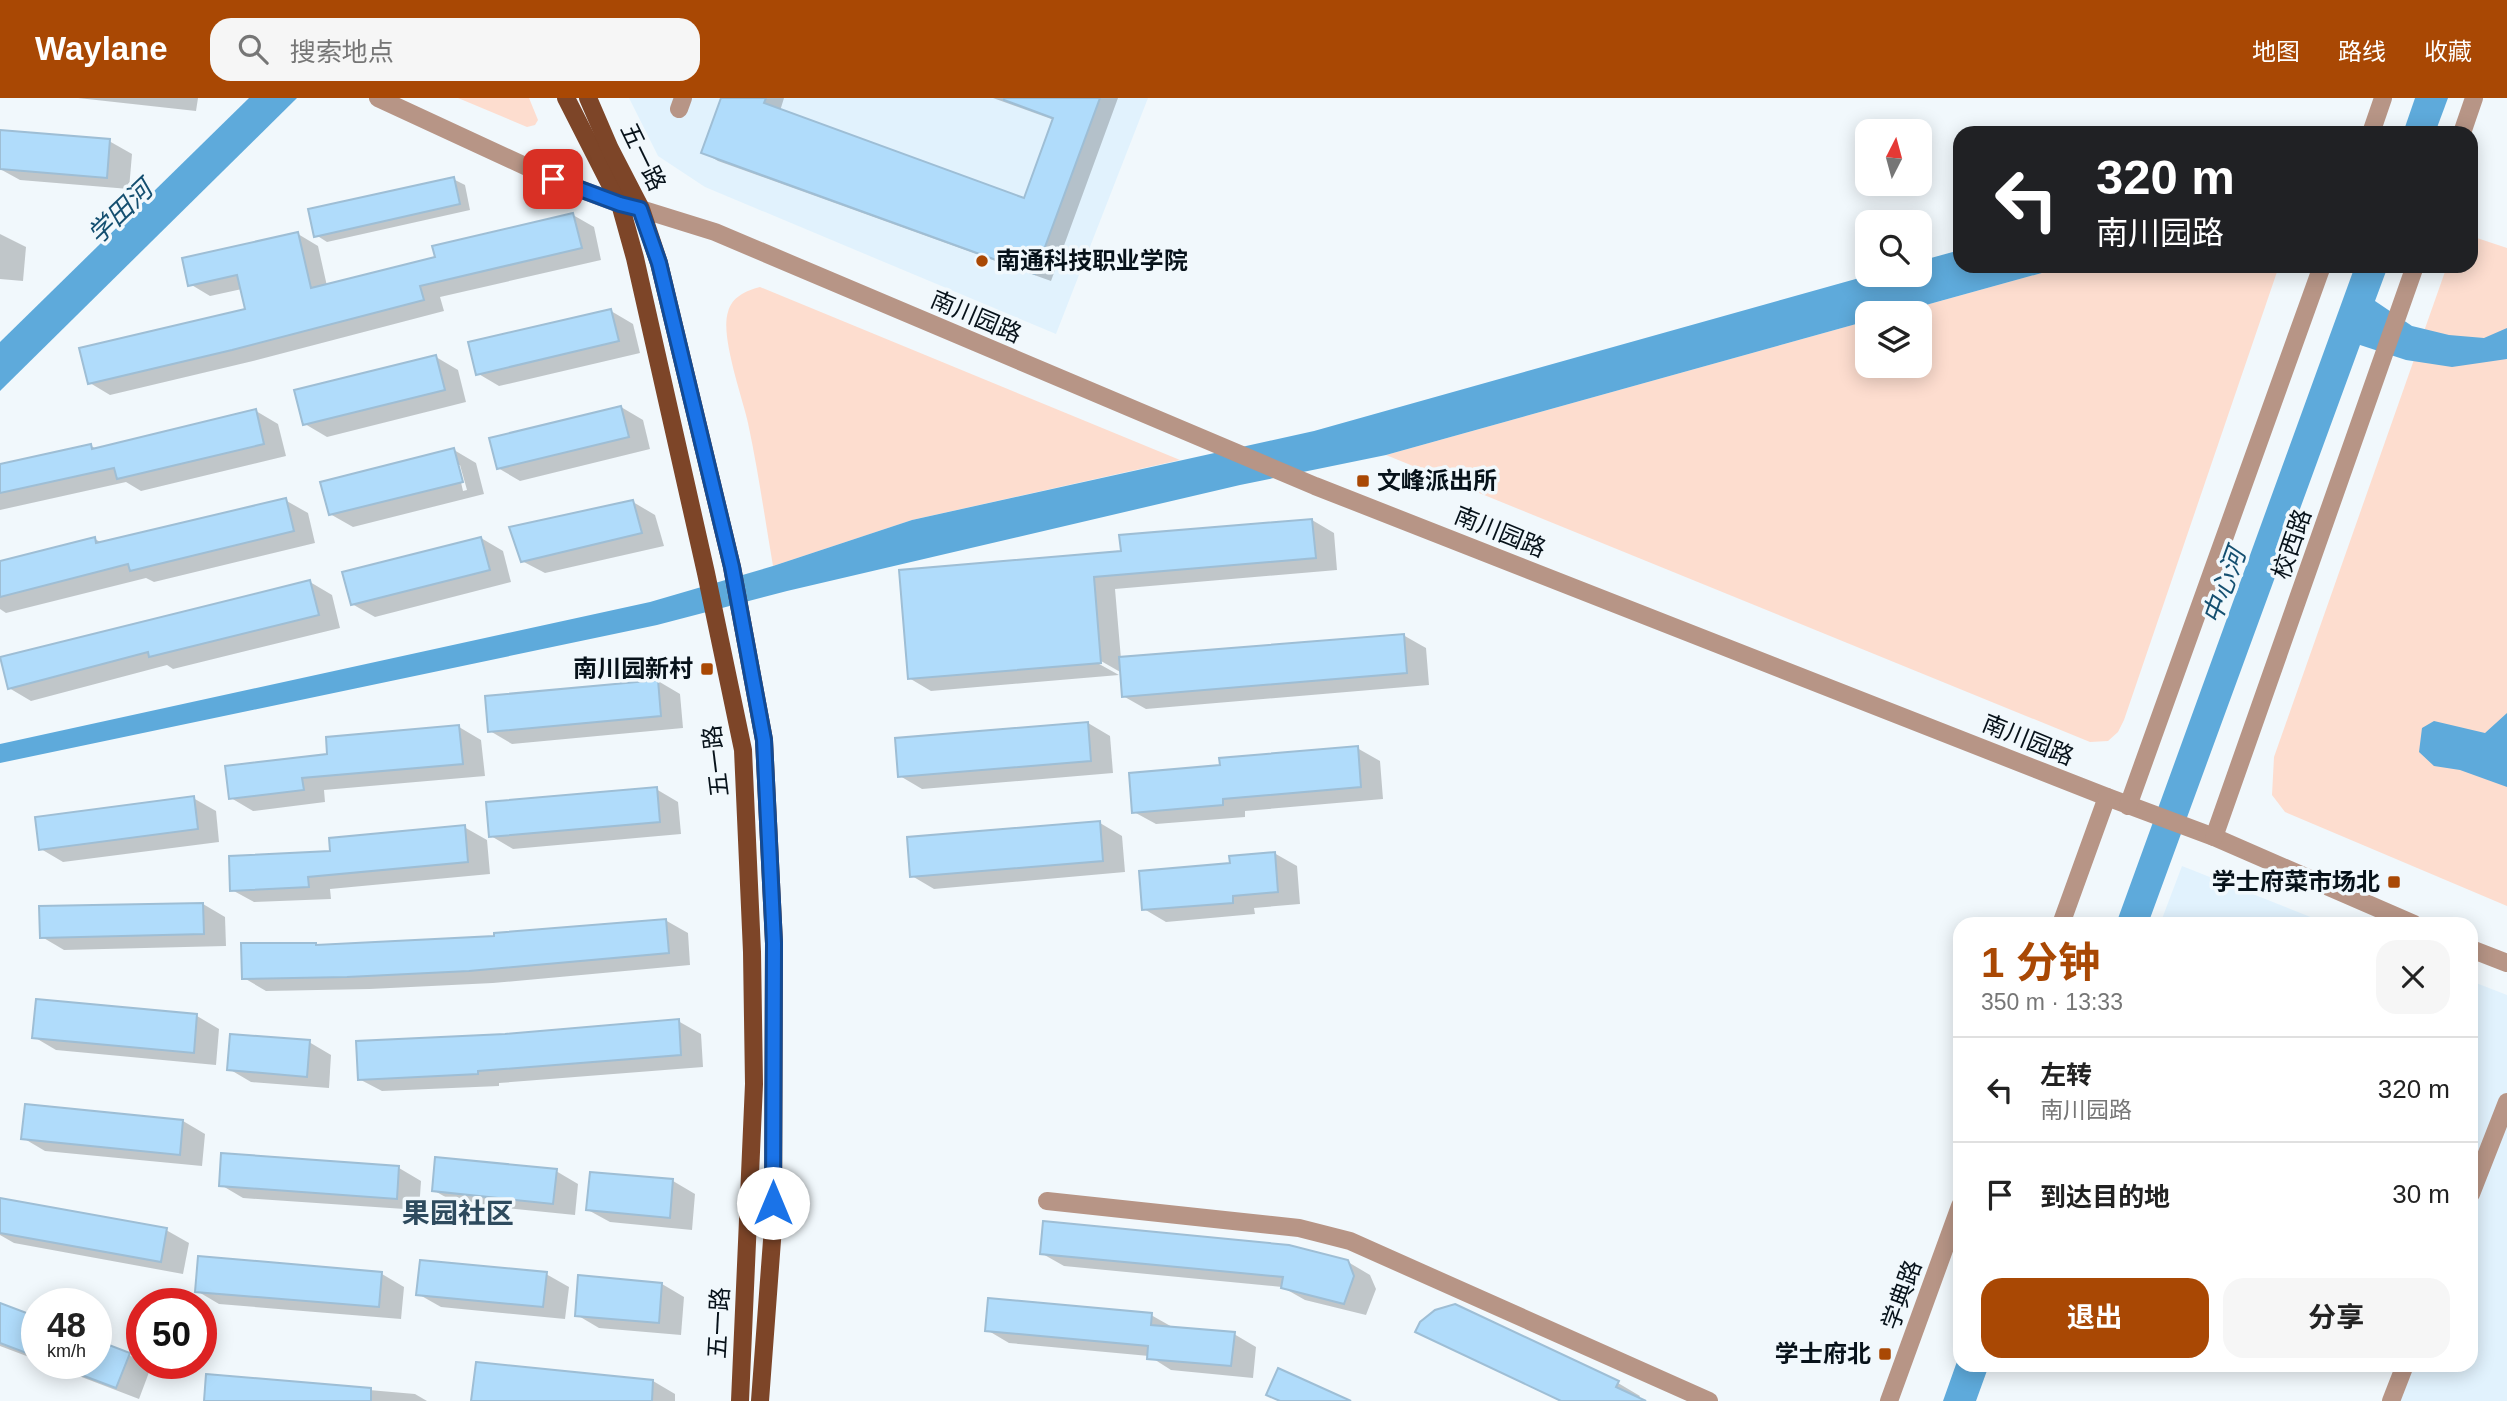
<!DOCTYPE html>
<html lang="zh">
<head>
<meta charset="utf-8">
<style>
  body { margin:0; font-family:Helvetica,"Noto Sans SC",sans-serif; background:#f6f6f6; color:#222; height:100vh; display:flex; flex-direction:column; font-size:26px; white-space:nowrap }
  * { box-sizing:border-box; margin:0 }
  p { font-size:23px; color:#767676 }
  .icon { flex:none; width:38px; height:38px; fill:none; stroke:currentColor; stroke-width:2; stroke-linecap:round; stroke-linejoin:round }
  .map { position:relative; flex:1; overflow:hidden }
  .details { position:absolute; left:1953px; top:819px; width:525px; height:455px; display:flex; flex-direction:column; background:#fff; border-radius:21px; box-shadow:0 4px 18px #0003 }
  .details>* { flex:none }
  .banner { position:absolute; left:1953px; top:28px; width:525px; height:147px; border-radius:21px; box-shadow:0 4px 18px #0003; background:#202124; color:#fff; overflow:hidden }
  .needle { width:46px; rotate:6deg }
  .buttons { position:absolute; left:1855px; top:21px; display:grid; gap:14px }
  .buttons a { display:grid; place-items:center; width:77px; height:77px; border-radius:14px; background:#fff; box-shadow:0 4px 18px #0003; font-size:35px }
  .speed { position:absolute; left:21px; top:1190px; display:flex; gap:14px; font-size:35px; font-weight:700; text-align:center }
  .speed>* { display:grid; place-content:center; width:91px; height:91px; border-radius:50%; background:#fff; box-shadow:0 4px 18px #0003; line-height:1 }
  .speed small { font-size:18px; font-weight:400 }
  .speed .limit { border:10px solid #d22; background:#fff; color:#111 }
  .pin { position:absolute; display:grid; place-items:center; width:60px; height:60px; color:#fff; margin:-30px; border-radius:14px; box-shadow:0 4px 10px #0006 }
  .me { position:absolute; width:77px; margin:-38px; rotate:0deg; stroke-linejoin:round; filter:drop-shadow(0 0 5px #0008) }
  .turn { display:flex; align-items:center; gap:24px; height:147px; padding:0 28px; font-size:32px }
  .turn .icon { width:91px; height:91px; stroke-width:2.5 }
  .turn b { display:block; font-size:49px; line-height:60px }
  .round { display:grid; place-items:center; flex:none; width:74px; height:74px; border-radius:21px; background:#f6f6f6 }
  .overview { display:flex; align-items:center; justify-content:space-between; height:119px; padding:0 28px }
  h1 { font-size:42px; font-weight:700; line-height:52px; color:#a94804 }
  .cta { display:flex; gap:14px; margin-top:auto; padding:14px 28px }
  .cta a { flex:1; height:80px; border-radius:21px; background:#a94804; color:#fff; font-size:28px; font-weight:700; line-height:80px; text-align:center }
  .cta a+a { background:#f6f6f6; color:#222 }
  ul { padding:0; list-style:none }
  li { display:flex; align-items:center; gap:21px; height:105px; padding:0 28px; border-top:2px solid #e0e0e0 }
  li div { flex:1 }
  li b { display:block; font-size:26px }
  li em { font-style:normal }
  header { display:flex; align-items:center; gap:42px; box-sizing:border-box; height:98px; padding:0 35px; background:#a94804; color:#fff }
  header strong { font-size:33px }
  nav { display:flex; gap:38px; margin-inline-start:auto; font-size:24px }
  .search { width:490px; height:63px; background:#f6f6f6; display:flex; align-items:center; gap:18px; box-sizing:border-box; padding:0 24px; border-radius:21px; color:#767676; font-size:26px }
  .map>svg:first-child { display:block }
  .built { fill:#e1f2fd }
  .green { fill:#fdddcf }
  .water { fill:#5eaadb }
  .shadow { fill:#0003; fill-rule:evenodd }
  .building { fill:#b0dcfb; stroke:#9ebed5; stroke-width:2 }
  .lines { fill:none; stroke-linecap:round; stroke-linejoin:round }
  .minor { stroke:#b79586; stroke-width:18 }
  .major { stroke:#7d4528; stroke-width:18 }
  .route-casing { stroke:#114b97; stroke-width:18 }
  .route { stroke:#1a73e8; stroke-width:12 }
  .poi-dot { fill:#a94804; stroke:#f1f8fc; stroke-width:2.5 }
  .labels { text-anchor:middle; stroke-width:7; stroke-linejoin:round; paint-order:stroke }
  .street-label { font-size:24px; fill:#07121a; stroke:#f1f8fc }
  .poi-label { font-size:24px; font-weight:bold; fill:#07121a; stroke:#f1f8fc; text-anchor:end }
  .water-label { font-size:26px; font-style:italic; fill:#144f70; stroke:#f1f8fc }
  .quarter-label { font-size:28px; font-weight:bold; fill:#2e4b5e; stroke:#f1f8fc }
</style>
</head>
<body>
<header>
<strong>Waylane</strong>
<div class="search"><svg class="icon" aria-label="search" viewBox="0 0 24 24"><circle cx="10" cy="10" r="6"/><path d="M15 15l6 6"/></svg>搜索地点</div>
<nav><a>地图</a><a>路线</a><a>收藏</a></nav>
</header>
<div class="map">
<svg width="2507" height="1303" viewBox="0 0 2507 1303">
  <rect width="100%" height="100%" fill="#f1f8fc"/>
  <!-- built -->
  <g class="built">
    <path d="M629 0H1148L1056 236 705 89 658 58Z"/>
    <path d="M2182 768 2328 826H2160Z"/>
    <path d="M2471 883 2507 897V1303H2394L2409 1267H2471Z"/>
  </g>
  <!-- green -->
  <g class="green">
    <path d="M458 0H529L538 22 535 27 527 29Z"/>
    <path d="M2471 138 2507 150V808L2285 714 2272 697 2274 659 2447 168H2471Z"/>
    <path d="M2067 168H2279L2124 622 2118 634 2108 643 2090 644 1386 357 1867 223V268H1920V215H1897Z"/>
    <path d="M760 189 1180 362 912 422 773 468C765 421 758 372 748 325 742 298 720 238 728 214 732 199 745 193 760 189Z"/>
  </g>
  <!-- water -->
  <g class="water">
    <path d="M249 0H297L0 293V244Z"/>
    <path d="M2415 0H2448L2435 35H2403Z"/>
    <path d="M1960 152V168H2067L1897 215H1867V223L1386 357 1240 387 787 493 657 527 0 665V646L650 504 773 468 912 422 1314 333 1870 177H1920V163Z"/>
    <path d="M2355 168H2388L2375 203 2412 228 2449 237 2484 240 2507 230V261L2452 269 2406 262 2360 247 2148 826H2116Z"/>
    <path d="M2507 615V689L2460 672 2434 668 2419 654 2422 630 2434 623 2485 635Z"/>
    <path d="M1960 1255V1267H1989L1976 1303H1943Z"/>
  </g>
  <!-- shadow -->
  <g class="shadow">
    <path d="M78 0H198L196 13Z"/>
    <path d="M723 0H784L780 13 1025 102 1054 22 993 0H1118L1051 183 718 63 703 54Z"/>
    <path d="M0 40 109 43 132 56 129 91 20 82 0 71Z"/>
    <path d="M453 81 465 87 470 112 327 144 316 137Z"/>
    <path d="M573 117 594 129 601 162 440 199 444 213 253 263 110 297 90 285 248 212 242 191 210 198 190 186 298 136 318 148 327 188 437 160Z"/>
    <path d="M0 136 26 149 23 183 0 181Z"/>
    <path d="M611 213 633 226 640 255 499 288 477 275Z"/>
    <path d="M436 259 458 272 466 304 327 339 305 326Z"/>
    <path d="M621 309 643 322 650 351 520 383 498 370Z"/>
    <path d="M256 313 278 326 286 358 141 393 126 384 0 412V368L91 348 97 351Z"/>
    <path d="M454 352 476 365 484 396 353 429 330 416ZM457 367H460L467 392 463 393Z"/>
    <path d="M285 402 308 415 315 445 154 484 146 480 6 515 0 511V465L95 441 102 445Z"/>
    <path d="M633 404 655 417 664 448 545 475 522 463Z"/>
    <path d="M1312 422 1334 435 1337 472 1115 491 1121 561 1403 537 1426 550 1429 587 1146 611 1123 598 1122 575 1094 559 1092 562 1119 577 931 593 909 580 1122 455Z"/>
    <path d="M481 440 503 453 511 484 375 519 352 506Z"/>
    <path d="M310 484 332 497 340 530 173 571 167 567 31 603 9 590Z"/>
    <path d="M658 583 680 596 683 630 512 646 490 633Z"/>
    <path d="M1088 625 1110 638 1113 675 922 691 900 678Z"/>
    <path d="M459 629 481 642 485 678 324 692 325 704 253 713 231 700 329 657Z"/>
    <path d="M1357 650 1380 663 1383 701 1245 713V719L1156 726 1134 714 1222 669Z"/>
    <path d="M656 691 678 704 681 736 513 751 491 738Z"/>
    <path d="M193 700 216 713 219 744 63 764 41 751Z"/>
    <path d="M1100 725 1122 738 1125 774 934 791 912 778Z"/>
    <path d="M464 729 487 742 490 776 330 791 331 801 254 804 232 792 332 755Z"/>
    <path d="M1274 755 1297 768 1300 806 1254 810 1255 816 1166 824 1144 811 1232 766Z"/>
    <path d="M203 806 225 819 226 848 64 852 42 839Z"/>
    <path d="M665 822 688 835 690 867 493 885 370 891 266 893 244 880 315 846 320 849 496 839Z"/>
    <path d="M197 918 219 931 216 967 56 952 34 939Z"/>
    <path d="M678 923 701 936 703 969 499 985V988L382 993 359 981 505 937Z"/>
    <path d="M309 944 331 957 329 990 251 984 229 971Z"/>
    <path d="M183 1023 205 1036 202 1068 45 1053 23 1040Z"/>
    <path d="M399 1070 421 1083 419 1112 243 1100 221 1087Z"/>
    <path d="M556 1073 578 1086 575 1117 456 1105 433 1092Z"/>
    <path d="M673 1083 695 1096 692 1132 610 1124 588 1112Z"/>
    <path d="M0 1102 166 1132 189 1145 183 1176 14 1145 0 1137Z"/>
    <path d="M1041 1155 1348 1164 1370 1177 1376 1191 1366 1217 1305 1202 1282 1189 1064 1168Z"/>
    <path d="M382 1176 404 1189 401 1221 219 1206 197 1193Z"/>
    <path d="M546 1176 569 1189 565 1221 441 1209 418 1196Z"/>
    <path d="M580 1179 662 1186 684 1199 681 1237 599 1230 577 1217Z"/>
    <path d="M0 1207 37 1221V1262L0 1248Z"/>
    <path d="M1151 1217 1174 1230 1234 1236 1256 1249 1253 1280 1171 1272 1149 1258 1009 1245 987 1232Z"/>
    <path d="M1418 1234 1618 1285 1640 1298 1638 1301 1641 1303H1560Z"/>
    <path d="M129 1257 151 1269 139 1301 45 1265H96Z"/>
    <path d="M477 1266 653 1283 675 1296V1303H473Z"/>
    <path d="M207 1278 415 1296 427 1303H205Z"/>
  </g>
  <!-- building -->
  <g class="building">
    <path d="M721 0H766L764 5 1024 100 1053 20 1004 2V0H1100L1035 176 701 55Z"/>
    <path d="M0 32 110 41 107 80 0 71Z"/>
    <path d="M454 79 460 106 314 139 308 111Z"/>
    <path d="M573 115 582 150 420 188 424 202 232 252 88 286 79 250 245 211 237 177 188 188 182 160 298 134 311 190 435 159 432 148Z"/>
    <path d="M611 211 619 243 476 277 468 244Z"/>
    <path d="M436 257 445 292 303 327 294 292Z"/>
    <path d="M621 308 629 339 497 371 489 340Z"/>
    <path d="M256 311 264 346 117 381 114 370 0 395V366L91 346 92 351Z"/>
    <path d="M454 350 463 384 329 417 320 384Z"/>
    <path d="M286 400 294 433 130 473 128 466 0 499V463L95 439 96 445Z"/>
    <path d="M633 402 642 435 521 464 509 429Z"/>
    <path d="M1312 421 1316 460 1094 479 1101 565 908 581 899 472 1121 453 1119 437Z"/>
    <path d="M481 439 490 472 351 507 342 474Z"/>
    <path d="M310 482 319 517 149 559 148 554 8 591 0 559Z"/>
    <path d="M1404 536 1407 575 1122 599 1119 559Z"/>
    <path d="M658 582 661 618 488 634 485 598Z"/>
    <path d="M1088 624 1091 663 898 679 895 640Z"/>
    <path d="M459 627 463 666 302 680 304 692 229 701 225 668 327 656 326 639Z"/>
    <path d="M1358 648 1361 689 1223 701V707L1132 715 1129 675 1220 667 1219 660Z"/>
    <path d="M657 689 660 724 489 739 486 704Z"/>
    <path d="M194 698 198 731 39 752 35 719Z"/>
    <path d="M1100 723 1103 763 910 779 907 739Z"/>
    <path d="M465 727 468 764 308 779 309 789 230 793 229 758 330 753 329 740Z"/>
    <path d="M1275 754 1278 794 1233 798V805L1142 812 1139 773 1230 765 1229 758Z"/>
    <path d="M203 805 204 836 40 840 39 808Z"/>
    <path d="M666 821 669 855 469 873 347 879 242 881 241 845H316V847L494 838V835Z"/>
    <path d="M36 901 197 916 194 955 32 940Z"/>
    <path d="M679 921 681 957 478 973V976L358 982 356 943 505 936Z"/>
    <path d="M230 936 310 942 307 979 227 972Z"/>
    <path d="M25 1006 183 1022 180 1057 21 1041Z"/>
    <path d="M221 1055 399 1068 397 1101 219 1088Z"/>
    <path d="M435 1059 557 1071 553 1106 432 1093Z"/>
    <path d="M590 1074 673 1081 670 1120 586 1112Z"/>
    <path d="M0 1100 167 1130 161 1164 0 1135Z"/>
    <path d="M1043 1123 1289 1147 1348 1162 1354 1178 1344 1206 1281 1190 1283 1179 1040 1156Z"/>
    <path d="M198 1158 382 1174 379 1209 195 1194Z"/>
    <path d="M420 1162 547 1174 543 1209 416 1197Z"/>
    <path d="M578 1177 662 1185 659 1225 575 1218Z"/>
    <path d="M988 1200 1152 1215 1151 1227 1235 1234 1231 1268 1147 1261 1148 1248 985 1233Z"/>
    <path d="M0 1205 37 1219V1259L0 1245Z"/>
    <path d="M1455 1206 1619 1283 1616 1289 1646 1303H1561L1415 1234 1420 1224 1435 1212Z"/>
    <path d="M96 1242 130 1255 116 1290 55 1267 96 1265Z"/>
    <path d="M476 1264 653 1282 652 1303H471Z"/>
    <path d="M1278 1270 1351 1303H1280L1266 1297Z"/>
    <path d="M206 1276 371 1290V1303H204Z"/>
  </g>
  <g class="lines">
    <!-- minor -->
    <g class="minor">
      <path d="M378 0 553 81 620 106 641 111 715 134 1315 388 2107 699 2214 739 2414 826"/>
      <path d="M679 11 683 0"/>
      <path d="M2371 35 2383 0"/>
      <path d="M2462 35 2474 0"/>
      <path d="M2128 708 2322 168"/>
      <path d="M2214 739 2415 168"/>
      <path d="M2061 826 2107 699"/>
      <path d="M2471 851 2507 865"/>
      <path d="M2471 1096 2507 1004"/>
      <path d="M1047 1103 1299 1130 1350 1143 1709 1303"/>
      <path d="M1889 1303 1960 1108"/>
      <path d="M2391 1303 2405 1267"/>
    </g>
    <!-- major -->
    <g class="major">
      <path d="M566 0 620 106 635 160 706 475 743 652 752 854 754 986 740 1303"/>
      <path d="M588 0 610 51 641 111 659 165 732 469 764 642 774 845 773 1129 760 1303"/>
    </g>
  </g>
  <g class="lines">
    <defs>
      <path id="route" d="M553 81 620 106 640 111 659 165 732 469 764 642 774 845 773 1105"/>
    </defs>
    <!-- route casing -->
    <use href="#route" class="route-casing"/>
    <!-- route -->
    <use href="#route" class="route"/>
  </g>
  <!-- markers -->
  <g class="poi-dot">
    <circle cx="982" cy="163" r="7"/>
    <rect x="1356" y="376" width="14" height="14" rx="3.5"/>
    <rect x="700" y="564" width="14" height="14" rx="3.5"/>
    <rect x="2387" y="777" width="14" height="14" rx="3.5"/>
    <rect x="1878" y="1249" width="14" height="14" rx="3.5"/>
  </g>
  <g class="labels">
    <!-- street labels -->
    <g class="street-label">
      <text transform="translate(643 59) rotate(64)" y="8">五一路</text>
      <text transform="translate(976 219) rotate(23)" y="8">南川园路</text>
      <text transform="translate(1500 434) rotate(22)" y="8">南川园路</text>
      <text transform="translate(2292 446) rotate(-71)" y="8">校西路</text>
      <text transform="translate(2028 642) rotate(22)" y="8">南川园路</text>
      <text transform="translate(716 663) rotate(-97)" y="8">五一路</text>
      <text transform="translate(1902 1197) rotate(-70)" y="8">学典路</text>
      <text transform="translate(719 1225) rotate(-87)" y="8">五一路</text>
    </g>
    <!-- poi labels -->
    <g class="poi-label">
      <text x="996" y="171" text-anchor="start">南通科技职业学院</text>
      <text x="1377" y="391" text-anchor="start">文峰派出所</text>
      <text x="693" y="579">南川园新村</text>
      <text x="2380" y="792">学士府菜市场北</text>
      <text x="1871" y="1264">学士府北</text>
    </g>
    <!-- water labels -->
    <g class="water-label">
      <text transform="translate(120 114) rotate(-44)" y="9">学田河</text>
      <text transform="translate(2224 488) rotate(-70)" y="9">中心河</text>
    </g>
    <!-- quarter labels -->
    <g class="quarter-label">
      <text x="458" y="1125">果园社区</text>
    </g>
  </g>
</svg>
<div class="buttons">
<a><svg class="needle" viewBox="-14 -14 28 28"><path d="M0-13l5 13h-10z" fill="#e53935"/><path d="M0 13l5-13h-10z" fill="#767676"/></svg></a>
<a><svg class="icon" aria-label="search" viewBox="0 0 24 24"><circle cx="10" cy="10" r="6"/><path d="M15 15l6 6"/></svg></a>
<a><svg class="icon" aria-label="layers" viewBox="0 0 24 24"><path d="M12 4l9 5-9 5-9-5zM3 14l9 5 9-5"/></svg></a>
</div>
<div class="speed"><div>48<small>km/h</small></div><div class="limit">50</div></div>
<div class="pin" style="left:553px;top:81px;background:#d93025"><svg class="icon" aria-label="arrive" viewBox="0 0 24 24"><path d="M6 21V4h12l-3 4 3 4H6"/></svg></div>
<svg class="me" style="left:773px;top:1105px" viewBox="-20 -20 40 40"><circle r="19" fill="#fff"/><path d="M0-13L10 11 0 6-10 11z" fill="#1a73e8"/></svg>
<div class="banner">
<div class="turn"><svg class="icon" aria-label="left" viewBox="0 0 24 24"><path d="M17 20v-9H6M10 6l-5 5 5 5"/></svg><div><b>320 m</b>南川园路</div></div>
</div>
<section class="details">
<div class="overview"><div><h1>1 分钟</h1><p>350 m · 13:33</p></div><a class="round"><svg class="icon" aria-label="close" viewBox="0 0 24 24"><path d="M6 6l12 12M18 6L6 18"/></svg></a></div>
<ul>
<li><svg class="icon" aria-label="left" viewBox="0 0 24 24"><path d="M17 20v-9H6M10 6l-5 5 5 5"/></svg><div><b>左转</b><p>南川园路</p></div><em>320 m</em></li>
<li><svg class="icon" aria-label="arrive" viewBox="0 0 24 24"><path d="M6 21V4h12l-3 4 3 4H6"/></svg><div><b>到达目的地</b></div><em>30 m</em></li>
</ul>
<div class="cta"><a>退出</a><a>分享</a></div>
</section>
</div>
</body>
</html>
